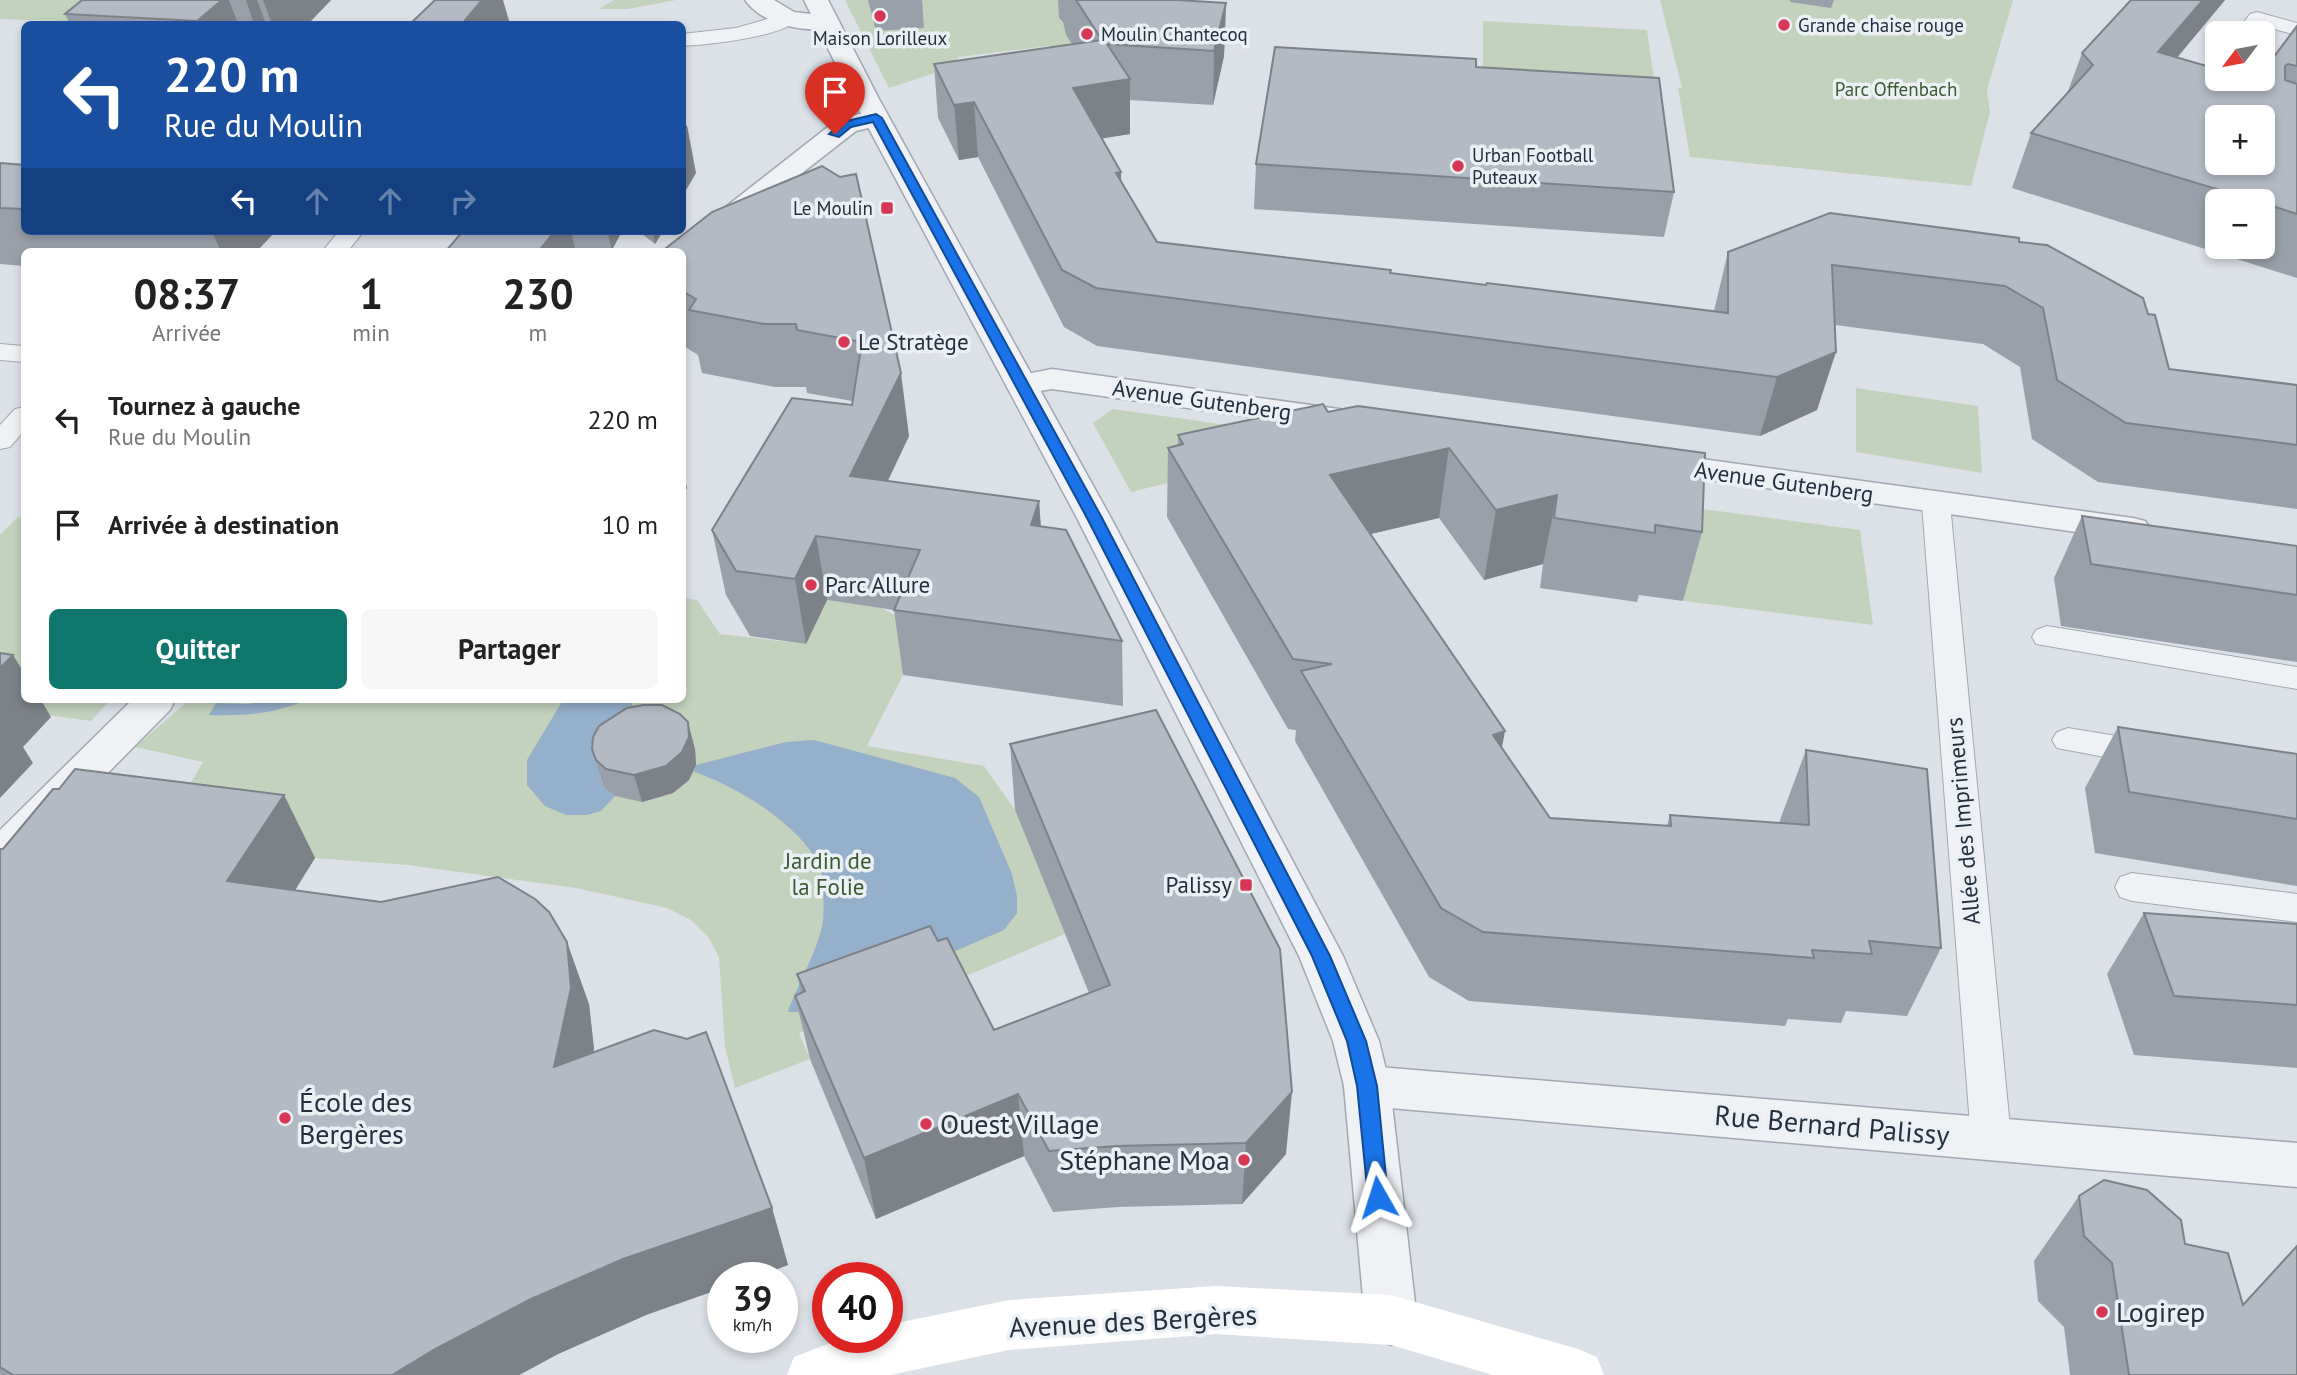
<!DOCTYPE html>
<html lang="fr">
<head>
<meta charset="utf-8">
<style>
  body { margin:0; font-family:"PT Sans",sans-serif; background:#f6f6f6; color:#222; height:100vh; display:flex; flex-direction:column; font-size:26px; white-space:nowrap }
  * { box-sizing:border-box; margin:0 }
  p { font-size:23px; color:#767676 }
  .icon { flex:none; width:38px; height:38px; fill:none; stroke:currentColor; stroke-width:2; stroke-linecap:round; stroke-linejoin:round }
  .map { position:relative; flex:1; overflow:hidden }
  .panel { position:absolute; left:21px; top:248px; width:665px; height:455px; display:flex; flex-direction:column; background:#fff; border-radius:10px; box-shadow:0 4px 10px #0003 }
  .panel>* { flex:none }
  .guide { position:absolute; left:21px; top:21px; width:665px; height:214px; border-radius:10px; box-shadow:0 4px 10px #0003; background:#1a4fa0; color:#fff; overflow:hidden }
  .needle { width:46px; rotate:238deg }
  .tools { position:absolute; left:2205px; top:21px; display:grid; gap:14px }
  .tools a { display:grid; place-items:center; width:70px; height:70px; border-radius:10px; background:#fff; box-shadow:0 4px 10px #0003; font-size:35px }
  .speed { position:absolute; left:707px; top:1262px; display:flex; gap:14px; font-size:35px; font-weight:700; text-align:center }
  .speed>* { display:grid; place-content:center; width:91px; height:91px; border-radius:50%; background:#fff; box-shadow:0 4px 10px #0003; line-height:1 }
  .speed small { font-size:18px; font-weight:400 }
  .speed .limit { border:10px solid #d22; background:#fff; color:#111 }
  .pin { position:absolute; display:grid; place-items:center; width:60px; height:60px; color:#fff; margin:-72px -30px; border-radius:50% 50% 50% 0; rotate:-45deg; box-shadow:0 0 7px #0007 }
  .pin .icon { rotate:45deg }
  .me { position:absolute; width:77px; margin:-38px; rotate:354deg; stroke-linejoin:round; filter:drop-shadow(0 0 5px #0008) }
  .turn { display:flex; align-items:center; gap:24px; height:147px; padding:0 28px; font-size:32px }
  .turn .icon { width:91px; height:91px; stroke-width:2.5 }
  .turn b { display:block; font-size:49px; line-height:60px }
  .lanes { display:flex; align-items:center; height:66px; padding:0 28px; background:#0003; justify-content:center; gap:35px; direction:ltr }
  .lanes .off { opacity:.35 }
  .eta { display:flex; justify-content:space-evenly; align-items:center; height:119px; text-align:center }
  .eta b { font-size:42px; font-weight:600; line-height:49px }
  .button { display:flex; gap:14px; margin-top:auto; padding:14px 28px }
  .button a { flex:1; height:80px; border-radius:10px; background:#0f766e; color:#fff; font-size:28px; font-weight:600; line-height:80px; text-align:center }
  .button a+a { background:#f6f6f6; color:#222 }
  ul { padding:0; list-style:none }
  li { display:flex; align-items:center; gap:21px; height:105px; padding:0 28px }
  li div { flex:1 }
  li b { display:block; font-size:26px }
  li em { font-style:normal }
  .map>svg:first-child { display:block }
  .green { fill:#c3d2bd }
  .water { fill:#94b0ca }
  .lines { fill:none; stroke-linecap:round; stroke-linejoin:round }
  .service-casing { stroke:#a1a8b1; stroke-width:2 }
  .minor-casing { stroke:#a1a8b1; stroke-width:3 }
  .tertiary-casing { stroke:#a1a8b1; stroke-width:3 }
  .service { fill:#eff1f5; fill-rule:evenodd }
  .minor { fill:#eff1f5; fill-rule:evenodd }
  .tertiary { fill:#eff1f5; fill-rule:evenodd }
  .secondary { fill:#fff; fill-rule:evenodd }
  .wall { fill:#9aa0a9; fill-rule:evenodd }
  .shaded-wall { fill:#7d8289 }
  .building { fill:#b3bac4; stroke:#7d8289; stroke-width:2; fill-rule:evenodd }
  .route { fill:#1a73e8; stroke:#114b97; stroke-width:2 }
  .poi-dot { fill:#d63754; stroke:#ebf0f5; stroke-width:2.5 }
  .labels { text-anchor:middle; stroke-width:7; stroke-linejoin:round; paint-order:stroke }
  .far-poi-label { font-size:19px; fill:#252f3e; stroke:#ebf0f5; text-anchor:start }
  .far-park-label { font-size:19px; fill:#3a5b31; stroke:#ebf0f5 }
  .poi-label { font-size:23px; fill:#252f3e; stroke:#ebf0f5; text-anchor:start }
  .street-label { font-size:23px; fill:#252f3e; stroke:#ebf0f5 }
  .park-label { font-size:23px; fill:#3a5b31; stroke:#ebf0f5 }
  .near-poi-label { font-size:28px; fill:#252f3e; stroke:#ebf0f5; text-anchor:start }
  .near-street-label { font-size:28px; fill:#252f3e; stroke:#ebf0f5 }
</style>
</head>
<body>
<div class="map">
<svg width="2297" height="1375" viewBox="0 0 2297 1375">
  <rect width="100%" height="100%" fill="#dce1e7"/>
  <!-- green -->
  <g class="green">
    <path d="M0 0H175L149 24 0 19Z"/>
    <path d="M614 0H676L628 9H599Z"/>
    <path d="M845 0H1148L1134 52 1049 46 959 57 944 70 889 88Z"/>
    <path d="M1660 0H2013L1987 90 1990 112 1971 186 1690 157 1678 88H1682Z"/>
    <path d="M1483 21 1647 30 1659 116 1483 69Z"/>
    <path d="M1856 388 1978 406 1982 473 1856 452Z"/>
    <path d="M1113 409 1320 438 1319 446 1131 492 1093 423Z"/>
    <path d="M1688 507 1860 530 1873 625 1684 601Z"/>
    <path d="M18 517 24 518V700H110L91 721 0 709V535Z"/>
    <path d="M683 598 697 600 720 634 806 644 827 600 881 608 922 629 903 675 867 746 984 766 1015 810 1065 934 947 984 928 980 799 1033 810 1059 735 1088 725 1047 719 957 709 938 691 920 667 908 576 888 408 865 315 858 159 837 203 762 135 747 189 700H682Z"/>
  </g>
  <!-- water -->
  <g class="water">
    <path d="M266 700H308C270 714 249 716 209 715L216 703 249 704Z"/>
    <path d="M563 700H631L635 715 600 776 604 788 615 796 601 811 587 815H566L545 806 527 785V760Z"/>
    <path d="M814 740 955 778 979 797 1012 874 1017 896V913L1004 930 930 962 800 1012H788C798 982 818 952 823 921 824 911 824 876 820 867 802 826 735 785 694 772L696 765 786 742Z"/>
  </g>
  <g class="lines">
    <defs>
      <g id="service">
        <path d="M2257 12 2297 23V35L2262 26 2256 33H2236L2250 14Z"/>
        <path d="M788 13 795 15 798 19C784 37 706 45 682 46V34L736 28Z"/>
        <path d="M339 231H364L347 252H322Z"/>
        <path d="M0 344 24 346V362L0 360Z"/>
        <path d="M24 407V431L10 447 0 449V425L15 409Z"/>
        <path d="M1936 495 1946 498 1950 504 2011 1138 2005 1150 1991 1155 1977 1150 1971 1138 1922 504 1926 498Z"/>
        <path d="M2047 626 2297 667V689L2036 644 2032 637 2036 630Z"/>
        <path d="M2068 728 2147 741 2159 745 2163 753 2159 761 2147 765 2057 748 2052 740 2057 732Z"/>
        <path d="M2132 873 2297 894V922L2132 901 2120 897 2115 887 2120 877Z"/>
      </g>
      <g id="minor">
        <path d="M745 0H774L794 12 836 17 839 22 836 27C808 34 762 25 745 0Z"/>
        <path d="M876 110 885 112 889 118 885 124 856 131 692 259 682 262V252H668L838 119Z"/>
        <path d="M1052 369 1339 409 1351 412 1355 419 1351 426 1339 429 1052 389 1022 394 1011 391 1006 384 1011 377Z"/>
        <path d="M1651 452 2133 518 2145 521 2151 529 2145 537 2133 540 1639 470 1634 463 1639 456Z"/>
        <path d="M132 700H175L170 710 15 867 0 872V830Z"/>
        <path d="M1367 1066 2297 1143V1187L1367 1106 1350 1100 1344 1086 1350 1072Z"/>
      </g>
      <path id="tertiary" d="M804 0H828L879 99 1111 518 1343 956 1379 1041 1390 1086 1417 1320 1409 1337 1391 1345 1373 1337 1365 1320 1344 1086 1333 1041 1299 956 1077 518 853 99Z"/>
    </defs>
    <!-- service casing -->
    <use href="#service" class="service-casing"/>
    <!-- minor casing -->
    <use href="#minor" class="minor-casing"/>
    <!-- tertiary casing -->
    <use href="#tertiary" class="tertiary-casing"/>
    <!-- service -->
    <use href="#service" class="service"/>
    <!-- minor -->
    <use href="#minor" class="minor"/>
    <!-- tertiary -->
    <use href="#tertiary" class="tertiary"/>
    <!-- secondary -->
    <path class="secondary" d="M1216 1286 1391 1295 1578 1349 1597 1357 1604 1375H1493L1391 1345 1216 1334 1009 1350 890 1375H787L794 1357 846 1337H887V1325L1009 1300Z"/>
  </g>
  <!-- wall -->
  <g class="wall">
    <path d="M82 0H331L308 24H70L65 14Z"/>
    <path d="M868 0H922L924 28 876 31Z"/>
    <path d="M1058 0H1180L1226 3 1224 56 1213 105 1130 100V134L1102 138 1121 172V182L1157 242 1446 280 1714 311 1728 252 2019 242 2169 369 2297 385V509L2098 482 2032 439 2020 367 1983 344 1835 325 1817 410 1760 436 1097 346 1064 327 978 157 959 160 938 118 934 64 1072 44 1066 35 1063 22 1059 18Z"/>
    <path d="M1790 0H1834L1831 8 1790 2Z"/>
    <path d="M2225 0 2177 58 2256 80 2268 67 2270 62 2297 26V278L2012 188 2031 133 2067 94 2082 53ZM2217 201H2263V247H2217Z"/>
    <path d="M1476 67 1674 192 1664 237 1254 209 1256 164Z"/>
    <path d="M0 163 24 165V231H270L272 235 256 252H24V266L0 264Z"/>
    <path d="M822 166 909 436 888 481 1039 501 1041 526 1122 641 1123 706 903 675 894 610 827 600 806 644 750 636 726 595 712 530 852 405V401L807 393 806 387H775L702 373 698 355 682 345V252Z"/>
    <path d="M499 231H622L612 250 575 248 497 233Z"/>
    <path d="M638 231H663L655 244Z"/>
    <path d="M1358 406 1702 532 1683 601 1639 595 1637 602 1540 588 1543 564 1484 580 1439 518 1370 534 1502 748 1550 818 1667 826 1670 815 1780 823V820L1806 750 1941 948 1907 1016 1846 1011 1841 1023 1788 1019 1785 1026 1469 1001 1429 977 1295 741 1296 730 1288 729 1167 517 1168 448 1178 446V435L1328 412Z"/>
    <path d="M2082 516 2297 546V662L2061 626 2054 578Z"/>
    <path d="M2118 727 2297 754V886L2095 853 2085 788Z"/>
    <path d="M1010 744 1286 1154 1242 1204 1118 1207 1053 1212 1024 1156 876 1219 810 1059 795 996 801 993 797 974 938 941 994 1030 1089 993 1015 810Z"/>
    <path d="M592 749H695L696 765 689 780 673 793 642 802 615 796 604 788Z"/>
    <path d="M284 795 315 858 295 890 589 1004 594 1049 593 1053 772 1208 788 1265 753 1278H723L646 1315 558 1354 519 1375H0V849H3Z"/>
    <path d="M2144 913 2297 924V1068L2134 1055 2107 974Z"/>
    <path d="M2079 1196 2185 1244 2243 1305 2297 1375H2070L2064 1327 2038 1301 2034 1261Z"/>
  </g>
  <!-- shaded-wall -->
  <g class="shaded-wall">
    <path d="M222 0H229L238 24H198L197 21Z"/>
    <path d="M246 0H257L266 24H254Z"/>
    <path d="M263 0H331L308 24H272Z"/>
    <path d="M482 0H503L510 24H462Z"/>
    <path d="M2203 0H2225L2137 105 2158 52Z"/>
    <path d="M1226 3 1224 56 1213 105 1214 51Z"/>
    <path d="M1130 79V134L1075 143 1073 88Z"/>
    <path d="M974 102 978 157 959 160 954 105Z"/>
    <path d="M687 125 696 173 682 197V132Z"/>
    <path d="M1121 172 1122 228 1116 173Z"/>
    <path d="M212 231H270L272 235 256 252H221Z"/>
    <path d="M555 231H571L576 252H538Z"/>
    <path d="M607 231H622L612 250Z"/>
    <path d="M653 231H663L655 244Z"/>
    <path d="M1836 352 1817 410 1760 436 1777 377Z"/>
    <path d="M901 373 909 436 859 540 850 476Z"/>
    <path d="M1449 448 1439 518 1324 545 1330 475Z"/>
    <path d="M682 470 687 488 682 495Z"/>
    <path d="M1557 495 1543 564 1484 580 1496 510Z"/>
    <path d="M1039 501 1043 565 1031 525Z"/>
    <path d="M816 536 827 600 806 644 795 579Z"/>
    <path d="M13 655 24 673V700H41L51 717 23 747 33 763 0 798V668Z"/>
    <path d="M688 722 695 749 696 765 689 780 673 793 642 802 634 775Z"/>
    <path d="M1505 731 1492 801 1493 735Z"/>
    <path d="M284 795 315 858 262 943 227 881Z"/>
    <path d="M567 942 589 1004 594 1049 578 1127 554 1067Z"/>
    <path d="M1292 1092 1286 1154 1242 1204 1246 1143Z"/>
    <path d="M1018 1094 1024 1156 876 1219 864 1158Z"/>
    <path d="M772 1208 788 1265 753 1278H723V1288L646 1315 558 1354 519 1375H392L435 1349 531 1299 623 1259Z"/>
  </g>
  <!-- building -->
  <g class="building">
    <path d="M82 0H222L197 21 65 14Z"/>
    <path d="M435 0H482L462 24H410Z"/>
    <path d="M1076 0H1177L1226 3 1214 51 1107 44 1130 79 1073 88 1121 172 1116 173 1157 242 1391 270 1390 273 1486 285 1487 283 1728 313V252L1830 213 2019 238V242L2047 245 2143 298 2148 314 2155 315 2169 369 2297 385V445L2126 423 2057 380 2043 308 2005 286 1832 265 1836 352 1777 377 1096 288 1062 270 974 102 954 105 934 64 1102 40Z"/>
    <path d="M2131 0H2203L2158 52 2217 69V79H2252L2256 80 2257 79H2263V71L2266 67 2270 66V62L2297 26V66L2288 64 2285 66V80L2297 84V214L2263 203V201H2256L2031 133 2093 65 2082 53ZM2217 117H2263V163H2217Z"/>
    <path d="M1275 47 1476 59V67L1659 78 1674 192 1256 164Z"/>
    <path d="M0 163 24 165V209L0 208Z"/>
    <path d="M822 166 840 177 856 174 901 373 850 476 1039 501 1031 525 1066 530 1122 641 894 610 920 550 816 536 795 579 736 571 712 530 792 398 852 405 862 342 797 330 796 324H764L689 310 696 299 682 291V252H661L712 212Z"/>
    <path d="M463 231 497 233 499 231H555L538 252H445Z"/>
    <path d="M1323 404 1328 412 1358 406 1705 453 1702 532 1655 525V533L1554 518 1557 495 1496 510 1449 448 1330 475 1505 731 1493 735 1550 818 1671 826 1670 815 1809 825 1806 750 1927 769 1941 948 1869 941 1872 954 1812 950 1814 958 1483 932 1441 908 1301 671 1332 664 1293 659 1168 448 1183 444 1178 435Z"/>
    <path d="M2082 516 2297 546V595L2091 564Z"/>
    <path d="M0 653 13 655 0 668Z"/>
    <path d="M643 705H662L680 714 688 722 689 737 682 752 666 766 634 775 606 769 596 760 592 749 593 737 599 726 627 708Z"/>
    <path d="M1156 710 1280 949 1292 1092 1246 1143 1117 1146 1049 1151 1018 1094 864 1158 795 996 805 991 797 974 930 926 938 941 947 938 994 1030 1110 985 1010 744Z"/>
    <path d="M2118 727 2297 754V819L2129 792Z"/>
    <path d="M75 769 284 795 227 881 381 902 498 877 535 899 549 912 567 942 571 988 554 1067 654 1030 687 1039 706 1032 772 1208 623 1259 531 1299 435 1349 392 1375H13L0 1367V849H3L53 789H59Z"/>
    <path d="M2144 913 2297 924V1005L2174 996Z"/>
    <path d="M2104 1180 2147 1190 2181 1220 2185 1244 2228 1253 2243 1305 2297 1246V1375H2129L2112 1263 2084 1236 2079 1196Z"/>
  </g>
  <!-- route -->
  <path class="route" d="M876 114 882 118 1102 518 1330 956 1366 1041 1377 1086 1388 1197 1385 1203 1378 1206 1371 1203 1368 1197 1357 1086 1347 1041 1312 956 1087 518 873 122 851 127 839 137 829 134 843 122Z"/>
  <!-- markers -->
  <g class="poi-dot">
    <circle cx="880" cy="16" r="7"/>
    <circle cx="1784" cy="25" r="7"/>
    <circle cx="1087" cy="34" r="7"/>
    <circle cx="1458" cy="166" r="7"/>
    <rect x="880" y="201" width="14" height="14" rx="3.5"/>
    <circle cx="844" cy="342" r="7"/>
    <circle cx="811" cy="585" r="7"/>
    <rect x="1239" y="878" width="14" height="14" rx="3.5"/>
    <circle cx="285" cy="1118" r="7"/>
    <circle cx="926" cy="1124" r="7"/>
    <circle cx="1244" cy="1160" r="7"/>
    <circle cx="2102" cy="1312" r="7"/>
  </g>
  <g class="labels">
    <!-- far-poi labels -->
    <g class="far-poi-label">
      <text x="1798" y="32">Grande chaise rouge</text>
      <text x="1101" y="41">Moulin Chantecoq</text>
      <text x="880" y="45" text-anchor="middle">Maison Lorilleux</text>
      <text x="1472" y="162">Urban Football<tspan x="1472" dy="22">Puteaux</tspan></text>
      <text x="873" y="215" text-anchor="end">Le Moulin</text>
    </g>
    <!-- far-park labels -->
    <g class="far-park-label">
      <text x="1896" y="96">Parc Offenbach</text>
    </g>
    <!-- poi labels -->
    <g class="poi-label">
      <text x="858" y="350">Le Stratège</text>
      <text x="825" y="593">Parc Allure</text>
      <text x="1232" y="893" text-anchor="end">Palissy</text>
    </g>
    <!-- street labels -->
    <g class="street-label">
      <text transform="translate(1202 400) rotate(8)" y="8">Avenue Gutenberg</text>
      <text transform="translate(1784 482) rotate(8)" y="8">Avenue Gutenberg</text>
      <text transform="translate(1963 821) rotate(-95)" y="8">Allée des Imprimeurs</text>
    </g>
    <!-- park labels -->
    <g class="park-label">
      <text x="828" y="869">Jardin de<tspan x="828" dy="26">la Folie</tspan></text>
    </g>
    <!-- near-poi labels -->
    <g class="near-poi-label">
      <text x="299" y="1112">École des<tspan x="299" dy="32">Bergères</tspan></text>
      <text x="940" y="1134">Ouest Village</text>
      <text x="1230" y="1170" text-anchor="end">Stéphane Moa</text>
      <text x="2116" y="1322">Logirep</text>
    </g>
    <!-- near-street labels -->
    <g class="near-street-label">
      <text transform="translate(1832 1125) rotate(5)" y="10">Rue Bernard Palissy</text>
      <text transform="translate(1133 1321) rotate(-3)" y="10">Avenue des Bergères</text>
    </g>
  </g>
</svg>
<div class="tools">
<a><svg class="needle" viewBox="-14 -14 28 28"><path d="M0-13l5 13h-10z" fill="#e53935"/><path d="M0 13l5-13h-10z" fill="#767676"/></svg></a>
<a>+</a>
<a>−</a>
</div>
<div class="speed"><div>39<small>km/h</small></div><div class="limit">40</div></div>
<div class="pin" style="left:835px;top:134px;background:#d93025"><svg class="icon" aria-label="arrive" viewBox="0 0 24 24"><path d="M6 21V4h12l-3 4 3 4H6"/></svg></div>
<svg class="me" style="left:1378px;top:1197px" viewBox="-20 -20 40 40"><path d="M0-17L14 15 0 8-14 15z" fill="#1a73e8" stroke="#fff" stroke-width="4"/></svg>
<div class="guide">
<div class="turn"><svg class="icon" aria-label="left" viewBox="0 0 24 24"><path d="M17 20v-9H6M10 6l-5 5 5 5"/></svg><div><b>220 m</b>Rue du Moulin</div></div>
<div class="lanes"><svg class="icon" aria-label="left" viewBox="0 0 24 24"><path d="M17 20v-9H6M10 6l-5 5 5 5"/></svg><svg class="icon off" aria-label="ahead" viewBox="0 0 24 24"><path d="M12 20V5M6 11l6-6 6 6"/></svg><svg class="icon off" aria-label="ahead" viewBox="0 0 24 24"><path d="M12 20V5M6 11l6-6 6 6"/></svg><svg class="icon off" aria-label="right" viewBox="0 0 24 24"><path d="M7 20v-9h11M14 6l5 5-5 5"/></svg></div>
</div>
<section class="panel">
<div class="eta">
<div><b>08:37</b><p>Arrivée</p></div>
<div><b>1</b><p>min</p></div>
<div><b>230</b><p>m</p></div>
</div>
<ul>
<li><svg class="icon" aria-label="left" viewBox="0 0 24 24"><path d="M17 20v-9H6M10 6l-5 5 5 5"/></svg><div><b>Tournez à gauche</b><p>Rue du Moulin</p></div><em>220 m</em></li>
<li><svg class="icon" aria-label="arrive" viewBox="0 0 24 24"><path d="M6 21V4h12l-3 4 3 4H6"/></svg><div><b>Arrivée à destination</b></div><em>10 m</em></li>
</ul>
<div class="button"><a>Quitter</a><a>Partager</a></div>
</section>
</div>
</body>
</html>
